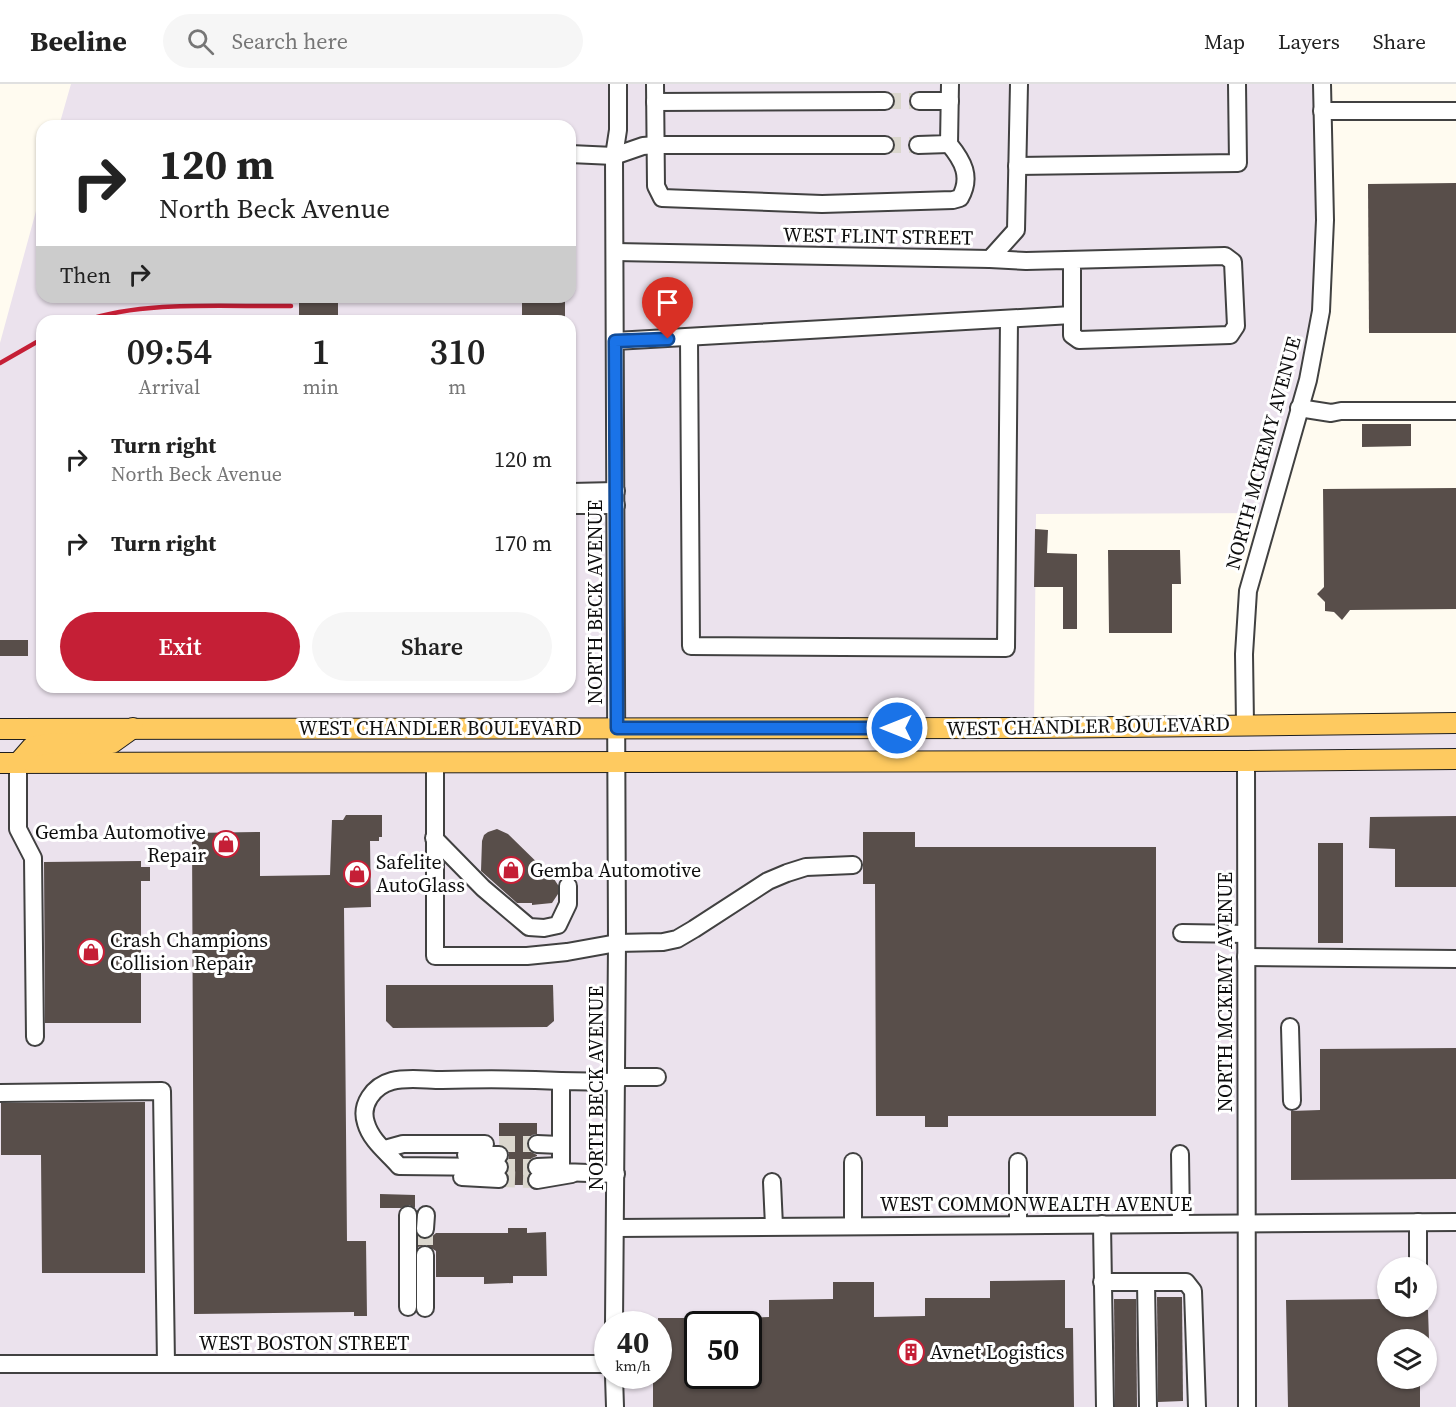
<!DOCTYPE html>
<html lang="en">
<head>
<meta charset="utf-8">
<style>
  body { margin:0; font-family:"Source Serif 4",serif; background:#f6f6f6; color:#222; height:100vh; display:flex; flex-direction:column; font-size:22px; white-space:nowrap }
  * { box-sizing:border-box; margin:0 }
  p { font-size:20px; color:#767676 }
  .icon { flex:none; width:33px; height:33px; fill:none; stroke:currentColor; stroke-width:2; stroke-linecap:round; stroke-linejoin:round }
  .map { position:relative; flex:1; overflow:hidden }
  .sheet { position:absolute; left:36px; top:231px; width:540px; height:378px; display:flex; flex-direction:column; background:#fff; border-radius:18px; box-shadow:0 2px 4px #0004 }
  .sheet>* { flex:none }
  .hud { position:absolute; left:36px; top:36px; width:540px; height:183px; border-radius:18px; box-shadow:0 2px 4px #0004; background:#fff; color:#222; overflow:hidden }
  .controls { position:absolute; left:1377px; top:1173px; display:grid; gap:12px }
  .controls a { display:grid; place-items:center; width:60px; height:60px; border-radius:50%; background:#fff; box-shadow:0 2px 4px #0004; font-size:30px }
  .speed { position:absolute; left:594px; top:1227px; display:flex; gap:12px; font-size:30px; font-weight:700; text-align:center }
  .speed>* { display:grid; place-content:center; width:78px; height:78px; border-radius:50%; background:#fff; box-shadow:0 2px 4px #0004; line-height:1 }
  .speed small { font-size:15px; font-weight:400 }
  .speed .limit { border:3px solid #111; border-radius:9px; background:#fff; color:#111 }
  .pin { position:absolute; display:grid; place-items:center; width:51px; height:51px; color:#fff; margin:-62px -26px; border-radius:50% 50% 50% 0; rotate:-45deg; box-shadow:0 0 6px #0007 }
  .pin .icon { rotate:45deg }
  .me { position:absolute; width:66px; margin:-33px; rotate:270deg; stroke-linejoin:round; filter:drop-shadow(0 0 4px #0008) }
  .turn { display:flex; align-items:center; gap:21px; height:126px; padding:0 24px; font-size:27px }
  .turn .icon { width:78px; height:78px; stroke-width:2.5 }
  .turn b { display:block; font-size:42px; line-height:51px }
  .then { display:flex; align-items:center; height:57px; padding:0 24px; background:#0003; gap:12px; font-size:22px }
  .eta { display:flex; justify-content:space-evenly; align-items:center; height:102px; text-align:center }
  .eta b { font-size:36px; font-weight:600; line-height:42px }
  .primary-button { display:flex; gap:12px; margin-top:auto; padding:12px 24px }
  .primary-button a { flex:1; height:69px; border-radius:36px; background:#c51f36; color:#fff; font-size:24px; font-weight:600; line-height:69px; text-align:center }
  .primary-button a+a { background:#f6f6f6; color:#222 }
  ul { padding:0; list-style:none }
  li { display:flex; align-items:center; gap:18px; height:84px; padding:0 24px }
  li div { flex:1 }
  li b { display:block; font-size:22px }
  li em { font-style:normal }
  header { display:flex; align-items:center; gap:36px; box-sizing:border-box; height:84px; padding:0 30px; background:#fff; border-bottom:2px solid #e0e0e0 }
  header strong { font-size:28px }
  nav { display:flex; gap:33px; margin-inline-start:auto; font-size:21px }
  .search { width:420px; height:54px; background:#f6f6f6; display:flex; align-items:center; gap:15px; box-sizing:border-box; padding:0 21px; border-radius:33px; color:#767676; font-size:22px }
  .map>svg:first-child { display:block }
  .industrial { fill:#ebe2ed; fill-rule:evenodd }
  .building { fill:#584e4a }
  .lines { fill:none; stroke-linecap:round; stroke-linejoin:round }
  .minor-tunnel { stroke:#dbd7ce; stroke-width:16; stroke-dasharray:16 8; stroke-linecap:butt }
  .minor-casing { stroke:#414141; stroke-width:20 }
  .major-casing { stroke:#1f1f1f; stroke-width:22 }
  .minor { stroke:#fff; stroke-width:16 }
  .major { stroke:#feca60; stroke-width:20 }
  .rail { stroke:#c51f36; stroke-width:4.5 }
  .route-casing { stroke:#114b97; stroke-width:15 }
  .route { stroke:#1a73e8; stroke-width:10 }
  .labels { text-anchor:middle; stroke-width:6; stroke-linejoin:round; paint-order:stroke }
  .street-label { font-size:20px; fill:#0e0e0e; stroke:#fff }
  .poi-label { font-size:20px; fill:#0e0e0e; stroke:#fff; text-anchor:start }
</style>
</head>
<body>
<header>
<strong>Beeline</strong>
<div class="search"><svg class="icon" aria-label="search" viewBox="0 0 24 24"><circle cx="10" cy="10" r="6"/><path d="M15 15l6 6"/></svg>Search here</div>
<nav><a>Map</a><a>Layers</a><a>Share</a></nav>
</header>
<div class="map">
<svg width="1456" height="1323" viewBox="0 0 1456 1323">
  <rect width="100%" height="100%" fill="#fffbf0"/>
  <!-- industrial -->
  <path class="industrial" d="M71 0H1322L1321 227 1269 429 1036 430 1034 644 1456 640V1323H0V259L42 105V213H570V42H59ZM42 237H570V603H42ZM1388 1184H1426V1222H1388ZM608 1240H658V1292H608ZM698 1240H748V1292H698ZM1388 1256H1426V1294H1388Z"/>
  <!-- building -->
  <g class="building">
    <path d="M1456 99V249H1369L1368 100Z"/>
    <path d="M338 214V237H299V215Z"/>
    <rect x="522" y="217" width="43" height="20"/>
    <path d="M1362 340H1411V362L1362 363Z"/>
    <path d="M1456 404V525L1350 526 1342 536 1334 528 1325 527V518L1317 510 1324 503 1323 405Z"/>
    <path d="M1035 445 1048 446 1047 469 1077 470V545H1063V503H1034Z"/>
    <path d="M1108 466H1180L1181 500H1172V549H1109Z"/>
    <rect x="0" y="556" width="28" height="16"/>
    <path d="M346 731H382V753H379V757H370L371 823 344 824 347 1157H366L367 1232H354V1228L194 1230 192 749 260 748V792L330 791 332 736H343Z"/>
    <path d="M1456 732V803H1395V765L1369 764 1370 733Z"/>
    <path d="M497 745 508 750 554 795 558 801V810L552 819 532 821V819H517L481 787 482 757 484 751 488 748Z"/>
    <path d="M863 748H915V763H1156V1032H948V1043H925V1032H876L875 800H863Z"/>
    <rect x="1318" y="759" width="25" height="100"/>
    <path d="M141 777V783H150V797H141V939H45L44 778Z"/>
    <path d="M386 901H553L554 937 547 943 393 944 386 937Z"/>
    <path d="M1456 964V1095L1291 1096V1027L1320 1026V965Z"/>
    <path d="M145 1018V1189H42L41 1071H1V1019Z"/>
    <path d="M499 1039H537V1050L532 1051 527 1059 531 1068 537 1071V1072L532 1074 527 1079 528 1101H507L509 1095 507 1089 509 1070 505 1062 499 1061Z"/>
    <path d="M380 1110 415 1111V1124L409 1121 401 1124H380Z"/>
    <path d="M508 1144H527V1149L546 1148 547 1192H513V1199L484 1200V1193H436V1167L426 1161 418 1163V1153L429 1155 436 1149H508Z"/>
    <path d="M1065 1196V1244H1073L1074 1323H653V1292H658V1234H698V1292H748V1234L769 1233V1216L833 1215V1198H874V1233L925 1232V1214H990V1197Z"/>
    <path d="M1157 1213H1182L1183 1317 1158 1318Z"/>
    <path d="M1114 1215H1136L1137 1323H1115Z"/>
    <path d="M1388 1215V1222H1393V1226H1428L1429 1256H1388V1294H1420V1323H1288L1286 1216Z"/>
  </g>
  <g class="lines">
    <!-- minor-tunnel -->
    <g class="minor-tunnel">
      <path d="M885 17H919"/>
      <path d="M885 61H918"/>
      <path d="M499 1060H537"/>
      <path d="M499 1083H537"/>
      <path d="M499 1095 537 1096"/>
      <path d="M425 1145V1171"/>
    </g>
    <defs>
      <g id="minor">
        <path d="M655 0 656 102 662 114 822 120 953 116 960 114C972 93 963 77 949 60"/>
        <path d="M919 17H950"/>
        <path d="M655 18 885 17"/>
        <path d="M1322 27H1456"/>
        <path d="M918 61 949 60 950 0"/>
        <path d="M570 70 614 72 643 62 656 61H885"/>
        <path d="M1017 82 1238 79 1237 0"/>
        <path d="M615 168 990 175 1016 146 1019 0"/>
        <path d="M990 175 1026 177 1225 172 1233 178 1236 242 1230 251 1079 256 1072 251V176"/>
        <path d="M689 254 691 562 1006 564 1009 235"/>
        <path d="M615 257 1072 231"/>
        <path d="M1299 324 1331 329 1341 327H1456"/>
        <path d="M570 408 616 407"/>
        <path d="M570 421H616"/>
        <path d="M1245 640 1244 570 1248 507 1308 296 1321 227 1325 136 1322 0"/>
        <path d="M1246 677 1247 1323"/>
        <path d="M435 678V872H527L567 868 617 859 663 858 677 855 694 845 768 797 787 789 806 783 853 781"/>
        <path d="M18 679V745L33 774 35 953"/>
        <path d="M434 754 483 804 529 843 544 844 558 841 568 820V802"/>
        <path d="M1182 849 1246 850"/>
        <path d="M1246 873 1456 875"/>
        <path d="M1290 943 1292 1017"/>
        <path d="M617 993H657"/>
        <path d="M0 1009 162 1007 166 1280"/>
        <path d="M537 1060 560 1061"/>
        <path d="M385 1065 403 1060H485"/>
        <path d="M1180 1070 1181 1140"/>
        <path d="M466 1071H499"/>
        <path d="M853 1078V1142"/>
        <path d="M1018 1078V1141"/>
        <path d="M499 1083 399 1082C388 1069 371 1057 366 1039 360 1021 373 1002 392 997 407 993 426 996 442 996 482 995 522 995 561 997"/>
        <path d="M537 1083 561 1082"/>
        <path d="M616 1090 561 1088V997L617 998"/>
        <path d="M462 1093 499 1095"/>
        <path d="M537 1096 572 1090"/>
        <path d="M772 1098 774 1142"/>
        <path d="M408 1131V1223"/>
        <path d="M1418 1138V1184"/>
        <path d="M1102 1140 1105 1323"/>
        <path d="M616 1144 1456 1138"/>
        <path d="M425 1145 426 1131"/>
        <path d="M425 1171V1224"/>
        <path d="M1102 1198H1186L1193 1207 1197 1323"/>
        <path d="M1146 1198 1148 1323"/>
        <path d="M614 1240 617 859 614 72 618 46V0"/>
        <path d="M0 1280H608"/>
        <path d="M614 1292 615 1323"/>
      </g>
      <g id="major">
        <path d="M0 645 1034 644 1456 639"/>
        <path d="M0 679 1246 677 1456 675"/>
        <path d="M18 679 32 663 46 660 112 659 133 644"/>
      </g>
    </defs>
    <!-- minor casing -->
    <use href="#minor" class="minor-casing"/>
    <!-- major casing -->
    <use href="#major" class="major-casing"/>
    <!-- minor -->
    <use href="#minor" class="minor"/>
    <!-- major -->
    <use href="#major" class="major"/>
    <!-- rail -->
    <g class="rail">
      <path d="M84 237C145 216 226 223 291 222"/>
      <path d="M0 279 42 255"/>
    </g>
  </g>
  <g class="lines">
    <defs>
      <path id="route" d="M668 255 615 257 617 644H897"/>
    </defs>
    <!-- route casing -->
    <use href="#route" class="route-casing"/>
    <!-- route -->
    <use href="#route" class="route"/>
  </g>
  <!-- icons -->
  <defs>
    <symbol id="shop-ring" viewBox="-11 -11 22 22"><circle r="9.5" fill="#fff" stroke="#c51f36" stroke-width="1.5"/><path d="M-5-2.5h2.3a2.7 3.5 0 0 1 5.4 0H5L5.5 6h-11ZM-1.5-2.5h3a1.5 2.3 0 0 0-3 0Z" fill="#c51f36"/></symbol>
    <symbol id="building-ring" viewBox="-11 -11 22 22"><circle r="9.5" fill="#fff" stroke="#c51f36" stroke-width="1.5"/><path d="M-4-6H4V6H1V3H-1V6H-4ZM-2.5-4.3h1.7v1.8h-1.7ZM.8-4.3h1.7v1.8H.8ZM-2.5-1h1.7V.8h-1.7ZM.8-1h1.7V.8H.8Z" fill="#c51f36"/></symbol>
  </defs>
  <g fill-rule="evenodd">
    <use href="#shop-ring" x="211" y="745" width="30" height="30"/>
    <use href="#shop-ring" x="496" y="771" width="30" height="30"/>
    <use href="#shop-ring" x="342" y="775" width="30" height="30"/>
    <use href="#shop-ring" x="76" y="853" width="30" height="30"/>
    <use href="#building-ring" x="896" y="1253" width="30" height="30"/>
  </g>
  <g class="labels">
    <!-- street labels -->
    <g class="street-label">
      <text transform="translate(878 152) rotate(1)" y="7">WEST FLINT STREET</text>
      <text transform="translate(1263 369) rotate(-75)" y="7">NORTH MCKEMY AVENUE</text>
      <text transform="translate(595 518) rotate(-90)" y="7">NORTH BECK AVENUE</text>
      <text transform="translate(1088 642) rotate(-1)" y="7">WEST CHANDLER BOULEVARD</text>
      <text x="440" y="651">WEST CHANDLER BOULEVARD</text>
      <text transform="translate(1225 908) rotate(-90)" y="7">NORTH MCKEMY AVENUE</text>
      <text transform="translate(596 1004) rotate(-90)" y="7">NORTH BECK AVENUE</text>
      <text x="1036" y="1127">WEST COMMONWEALTH AVENUE</text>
      <text x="304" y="1266">WEST BOSTON STREET</text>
    </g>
    <!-- poi labels -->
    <g class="poi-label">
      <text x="206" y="755" text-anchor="end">Gemba Automotive<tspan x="206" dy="23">Repair</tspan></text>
      <text x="376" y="785">Safelite<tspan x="376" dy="23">AutoGlass</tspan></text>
      <text x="530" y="793">Gemba Automotive</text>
      <text x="110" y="863">Crash Champions<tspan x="110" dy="23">Collision Repair</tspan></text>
      <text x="930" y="1275">Avnet Logistics</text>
    </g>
  </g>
</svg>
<div class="controls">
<a><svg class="icon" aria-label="sound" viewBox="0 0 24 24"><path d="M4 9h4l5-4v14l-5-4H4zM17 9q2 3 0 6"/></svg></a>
<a><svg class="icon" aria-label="layers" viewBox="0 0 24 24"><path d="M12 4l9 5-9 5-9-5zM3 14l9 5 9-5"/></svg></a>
</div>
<div class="speed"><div>40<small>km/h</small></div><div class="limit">50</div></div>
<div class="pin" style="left:668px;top:255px;background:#d93025"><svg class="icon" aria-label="arrive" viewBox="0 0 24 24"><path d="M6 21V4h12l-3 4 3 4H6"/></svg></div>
<svg class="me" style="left:897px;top:644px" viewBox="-20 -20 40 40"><circle r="17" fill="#1a73e8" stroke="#fff" stroke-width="3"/><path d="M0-11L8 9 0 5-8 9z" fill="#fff"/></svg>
<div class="hud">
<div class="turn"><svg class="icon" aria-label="right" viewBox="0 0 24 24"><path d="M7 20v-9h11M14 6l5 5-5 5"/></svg><div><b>120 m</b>North Beck Avenue</div></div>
<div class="then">Then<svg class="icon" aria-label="right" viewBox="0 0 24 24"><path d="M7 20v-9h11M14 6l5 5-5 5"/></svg></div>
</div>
<section class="sheet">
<div class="eta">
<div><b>09:54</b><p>Arrival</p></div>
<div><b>1</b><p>min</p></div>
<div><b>310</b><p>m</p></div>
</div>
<ul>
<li><svg class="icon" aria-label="right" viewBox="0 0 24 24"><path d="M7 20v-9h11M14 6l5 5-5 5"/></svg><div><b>Turn right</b><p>North Beck Avenue</p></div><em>120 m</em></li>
<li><svg class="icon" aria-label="right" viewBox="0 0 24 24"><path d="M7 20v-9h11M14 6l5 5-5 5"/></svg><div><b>Turn right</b></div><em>170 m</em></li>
</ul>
<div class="primary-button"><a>Exit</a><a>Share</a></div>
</section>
</div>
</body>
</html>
